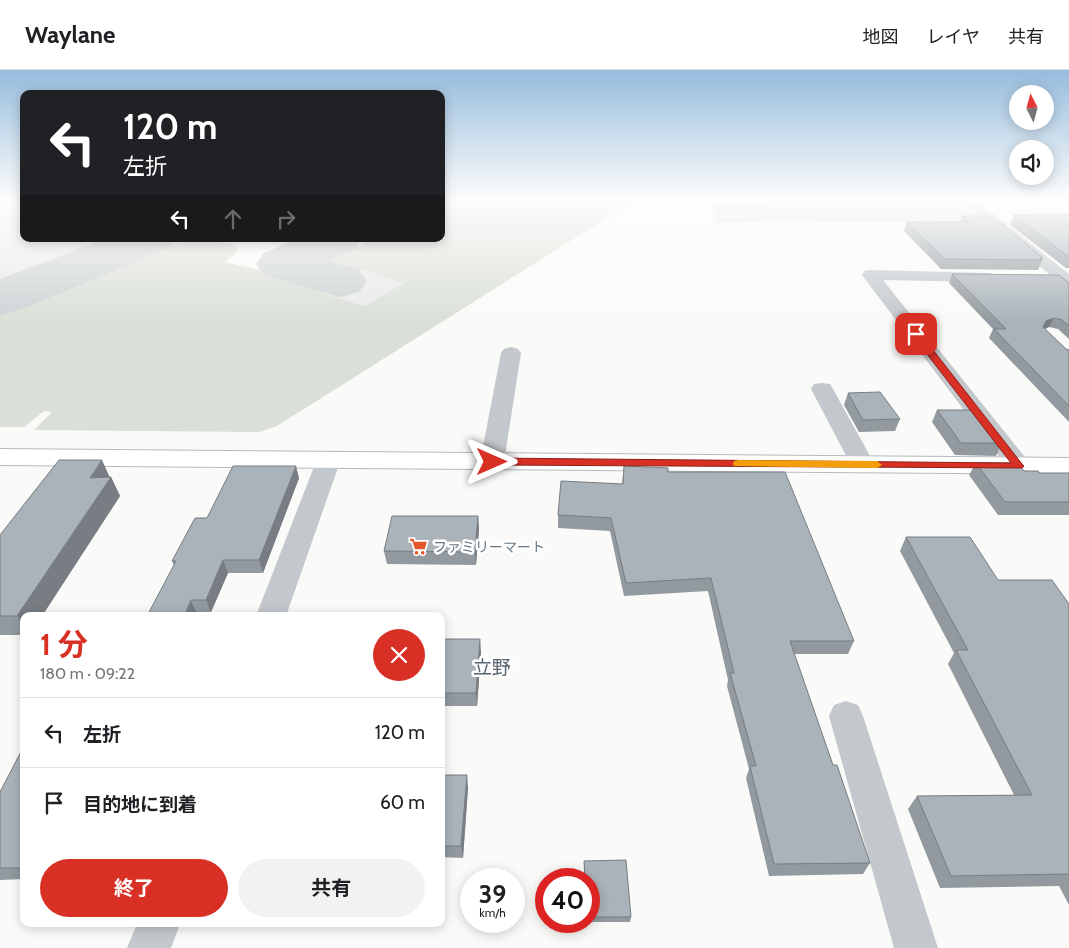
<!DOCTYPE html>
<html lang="ja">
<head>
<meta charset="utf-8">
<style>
  body { margin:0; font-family:Cabin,"Noto Sans JP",sans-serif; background:#f2f2f2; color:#202124; height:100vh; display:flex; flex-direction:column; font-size:19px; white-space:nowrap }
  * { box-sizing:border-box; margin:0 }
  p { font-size:16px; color:#757577 }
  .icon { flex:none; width:28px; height:28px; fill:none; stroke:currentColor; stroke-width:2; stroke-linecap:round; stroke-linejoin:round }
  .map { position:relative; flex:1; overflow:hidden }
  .panel { position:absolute; left:20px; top:542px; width:425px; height:315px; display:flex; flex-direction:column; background:#fff; border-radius:10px; box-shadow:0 2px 12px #0003 }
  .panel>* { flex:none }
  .hud { position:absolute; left:20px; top:20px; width:425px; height:152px; border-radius:10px; box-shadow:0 2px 12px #0003; background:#202124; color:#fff; overflow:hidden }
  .needle { width:32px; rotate:354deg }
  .controls { position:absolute; left:1009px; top:15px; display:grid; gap:10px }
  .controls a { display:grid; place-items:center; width:45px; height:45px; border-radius:50%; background:#fff; box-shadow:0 2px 12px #0003; font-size:25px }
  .speed { position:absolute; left:460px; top:798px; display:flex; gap:10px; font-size:25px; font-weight:700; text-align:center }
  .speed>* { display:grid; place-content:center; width:65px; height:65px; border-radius:50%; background:#fff; box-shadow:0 2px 12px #0003; line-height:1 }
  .speed small { font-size:12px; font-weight:400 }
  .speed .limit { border:8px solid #d22; background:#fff; color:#111 }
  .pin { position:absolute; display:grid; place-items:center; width:42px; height:42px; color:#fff; margin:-21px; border-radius:10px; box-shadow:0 2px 8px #0006 }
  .me { position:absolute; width:55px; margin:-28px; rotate:90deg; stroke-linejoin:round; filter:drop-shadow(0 0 4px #0008) }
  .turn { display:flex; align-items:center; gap:18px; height:105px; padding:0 20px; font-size:22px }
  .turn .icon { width:65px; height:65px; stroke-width:2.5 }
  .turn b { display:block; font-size:35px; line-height:42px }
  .lanes { display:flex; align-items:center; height:48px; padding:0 20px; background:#0003; justify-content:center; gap:25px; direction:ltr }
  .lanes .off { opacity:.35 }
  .round { display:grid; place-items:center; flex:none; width:52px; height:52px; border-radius:26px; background:#f2f2f2 }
  .overview { display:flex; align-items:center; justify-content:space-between; height:85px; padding:0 20px }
  h1 { font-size:30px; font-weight:700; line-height:38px; color:#d93025 }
  .button { display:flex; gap:10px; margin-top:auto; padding:10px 20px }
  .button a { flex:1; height:58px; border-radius:30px; background:#d93025; color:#fff; font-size:20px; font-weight:700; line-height:58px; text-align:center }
  .button a+a { background:#f2f2f2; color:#202124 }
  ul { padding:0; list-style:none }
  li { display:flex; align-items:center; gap:15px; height:70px; padding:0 20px; border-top:1px solid #e0e0e0 }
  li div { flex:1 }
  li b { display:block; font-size:19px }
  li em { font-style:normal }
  header { display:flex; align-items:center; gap:30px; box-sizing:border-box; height:70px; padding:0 25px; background:#fff; border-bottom:1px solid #e0e0e0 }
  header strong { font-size:24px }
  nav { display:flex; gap:28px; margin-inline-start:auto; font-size:18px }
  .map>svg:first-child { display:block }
  .built { fill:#e8e9e9 }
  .green { fill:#dadfd7 }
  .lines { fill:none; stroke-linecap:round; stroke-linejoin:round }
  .taxiway { fill:#ced2d4; fill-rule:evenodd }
  .secondary-casing { stroke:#b3babf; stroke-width:2 }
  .street { fill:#c3c8cc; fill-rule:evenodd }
  .secondary { fill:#fff; fill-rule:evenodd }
  .wall { fill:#929a9f }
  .shaded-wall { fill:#777d82 }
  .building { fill:#aab3b9; stroke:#777d82 }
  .route { fill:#d93025; stroke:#8d1f18 }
  .slow { fill:#f59e0b }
  .labels { text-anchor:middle; stroke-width:5; stroke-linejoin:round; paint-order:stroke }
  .poi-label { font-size:14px; fill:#657683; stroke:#fff; text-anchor:start }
  .near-quarter-label { font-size:19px; fill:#57646e; stroke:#fff }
</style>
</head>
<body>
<header>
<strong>Waylane</strong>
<nav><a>地図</a><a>レイヤ</a><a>共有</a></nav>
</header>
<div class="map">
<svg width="1069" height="878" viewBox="0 0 1069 878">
  <rect width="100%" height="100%" fill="#fafaf8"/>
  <!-- built -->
  <g class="built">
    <path d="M0 130H24V169H114L0 214Z"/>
    <path d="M362 200 405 213 364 236 319 222Z"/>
  </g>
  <!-- green -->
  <g class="green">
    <path d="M457 130H635L277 356 259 362 34 360 52 342 44 341 24 357H0V235L139 179C164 174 215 165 238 177L237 182 225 192 289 207 326 219 320 222 364 236 404 213 362 200 358 202 322 193 373 169H441V137Z"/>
    <path d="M825 130H957L982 150 883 152 765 150 742 153H716L712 134 826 132Z"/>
  </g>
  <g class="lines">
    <!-- taxiway -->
    <g class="taxiway">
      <path d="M106 169H174L167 179 20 240 0 245V209Z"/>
      <path d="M297 169H362L355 179 330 191 359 200 367 211 359 222 340 227 321 222 264 205 256 194 264 183Z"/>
    </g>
    <defs>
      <path id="secondary" d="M0 379 1069 388V404L0 395Z"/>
    </defs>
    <!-- secondary casing -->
    <use href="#secondary" class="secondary-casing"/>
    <!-- street -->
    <g class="street">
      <path d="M961 130H976L1069 204V217L1063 216Z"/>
      <path d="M870 200 991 203 993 207 991 211 985 212 883 210 1028 391 1031 396 1028 401 1019 404 1010 401 862 205 864 201Z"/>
      <path d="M511 277 518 279 521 283 504 392 501 397 492 399 483 397 480 392 501 283 504 279Z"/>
      <path d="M822 313 830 314 833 319 875 395 872 400 863 402 854 400 851 395 811 319 814 314Z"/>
      <path d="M329 382 338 384 341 389 286 546H256L317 389 320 384Z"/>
      <path d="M846 631 858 635 863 646 938 878H894L829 646 834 635Z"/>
      <path d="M137 854H180L171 878H127Z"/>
    </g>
    <!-- secondary -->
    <use href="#secondary" class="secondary"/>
  </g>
  <!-- wall -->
  <g class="wall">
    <path d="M1069 144V198H1066L1010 155 1014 145Z"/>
    <path d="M962 146 1043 188 1039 198 1038 200 941 199 904 161 907 152H960Z"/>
    <path d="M952 204 1069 213V269L1058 259 1049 257 1045 259 1066 279 1069 280V352L989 268 993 259 949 213Z"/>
    <path d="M848 323 900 349 895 361 859 362 844 335Z"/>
    <path d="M937 340 1002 373 996 386 955 385 932 352Z"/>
    <path d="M976 393 1040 403H1069V445H998L969 405Z"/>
    <path d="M624 396 668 402 854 571 848 584H794L833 695 870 793 863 804 769 806 746 708 749 699 727 616 728 610 708 521 624 526 610 461 558 458V445L622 414Z"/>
    <path d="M110 407H111L120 426 42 546H24V565H0V465Z"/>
    <path d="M299 408 263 503H228L211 542H197L172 491Z"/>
    <path d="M478 446 479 459 476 495 387 494 384 481Z"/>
    <path d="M906 467 998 510 1069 534V835L1059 816 940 818 908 739 917 726 1014 725 948 594 954 583 900 481Z"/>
    <path d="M441 569 481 582 477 636H441Z"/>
    <path d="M24 676V809L0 810V722Z"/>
    <path d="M441 705 468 717 463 788 441 787Z"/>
    <path d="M584 791 631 847 630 852H586V851H589V809H584Z"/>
  </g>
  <!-- shaded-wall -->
  <g class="shaded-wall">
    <path d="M1054 248 1049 257 1042 260 1046 251Z"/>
    <path d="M102 390 110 408 111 407 120 426 42 546H24V556L17 546 90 408Z"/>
    <path d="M296 396 299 408 263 503 259 490Z"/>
    <path d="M478 446 479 459 476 495 475 482Z"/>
    <path d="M223 490 228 503 211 542 206 530Z"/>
    <path d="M191 530 197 542 195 546H184Z"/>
    <path d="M480 569 481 582 477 636 476 623Z"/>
    <path d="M467 705 468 717 463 788 461 776Z"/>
  </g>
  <!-- building -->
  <g class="building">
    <path d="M1069 144V187L1014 145Z"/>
    <path d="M962 146H992L1043 188H1040L1042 190 945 189 907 152H969Z"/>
    <path d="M952 204 1059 205 1069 213V256L1062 250 1054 248 1046 251 1043 257 1066 279 1069 280V336L994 259H1006Z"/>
    <path d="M880 322 900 349 863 350 848 323Z"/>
    <path d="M937 340H976L1002 373H961Z"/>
    <path d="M59 390H102L90 408 111 407 17 546H0V465Z"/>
    <path d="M976 393H1018L1024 401H1038L1040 403H1069V432H1005Z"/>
    <path d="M233 396H296L259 490H223L206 530H191L184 546H147L176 491H172L195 448H207Z"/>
    <path d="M624 396 668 398V402H785L854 571H790L833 695H837L870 793 774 794 750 696H756L730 603H734L711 508 626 513 611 448 558 445 561 411 623 414Z"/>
    <path d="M392 446H478L475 482 384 481Z"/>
    <path d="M906 467H970L998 510H1052L1069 534V804L951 806 917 726 1032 725 956 580H968Z"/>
    <path d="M441 569H480L476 623H441Z"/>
    <path d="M24 676V798H0V722Z"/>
    <path d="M441 705H467L461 776H441Z"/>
    <path d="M626 790 631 847H589V809H585L584 791Z"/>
  </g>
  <!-- sky -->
  <linearGradient id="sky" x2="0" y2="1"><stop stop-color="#96bcdc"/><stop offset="0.51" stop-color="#fdfdfc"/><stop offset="1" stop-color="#fdfdfc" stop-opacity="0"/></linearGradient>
  <rect width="1069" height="253" fill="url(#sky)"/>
  <!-- route -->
  <path class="route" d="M913 262H919L1022 394 1024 396 1022 398 492 395 487 392 492 388 1011 393 913 266Z"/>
  <!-- slow -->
  <path class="slow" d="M738 390 877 391 882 395 877 398 734 396 733 394 734 391Z"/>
  <!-- icons -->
  <defs>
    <symbol id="supermarket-bare" viewBox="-9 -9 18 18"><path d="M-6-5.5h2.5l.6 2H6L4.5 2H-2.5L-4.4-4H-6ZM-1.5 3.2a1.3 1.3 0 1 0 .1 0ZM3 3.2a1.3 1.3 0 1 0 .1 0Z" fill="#e4572e" stroke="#fff" stroke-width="2.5" paint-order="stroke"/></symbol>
  </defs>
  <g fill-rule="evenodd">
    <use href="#supermarket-bare" x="406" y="464" width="25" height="25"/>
  </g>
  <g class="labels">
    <!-- poi labels -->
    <g class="poi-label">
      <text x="433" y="482">ファミリーマート</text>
    </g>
    <!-- near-quarter labels -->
    <g class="near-quarter-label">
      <text x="492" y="604">立野</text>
    </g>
  </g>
</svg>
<div class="controls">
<a><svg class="needle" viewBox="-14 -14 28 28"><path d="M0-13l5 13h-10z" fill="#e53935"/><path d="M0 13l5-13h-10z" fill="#757577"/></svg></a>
<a><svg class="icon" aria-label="sound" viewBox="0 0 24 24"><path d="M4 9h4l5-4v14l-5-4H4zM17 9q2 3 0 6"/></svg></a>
</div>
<div class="speed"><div>39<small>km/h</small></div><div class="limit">40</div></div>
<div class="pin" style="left:916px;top:264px;background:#d93025"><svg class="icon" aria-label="arrive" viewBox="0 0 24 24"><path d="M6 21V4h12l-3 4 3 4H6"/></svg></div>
<svg class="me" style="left:492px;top:392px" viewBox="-20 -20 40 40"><path d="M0-17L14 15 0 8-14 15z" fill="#d93025" stroke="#fff" stroke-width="4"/></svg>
<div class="hud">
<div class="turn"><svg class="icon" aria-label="left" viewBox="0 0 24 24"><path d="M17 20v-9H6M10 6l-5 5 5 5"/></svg><div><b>120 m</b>左折</div></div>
<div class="lanes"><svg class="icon" aria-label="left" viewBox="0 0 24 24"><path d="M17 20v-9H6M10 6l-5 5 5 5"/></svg><svg class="icon off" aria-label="ahead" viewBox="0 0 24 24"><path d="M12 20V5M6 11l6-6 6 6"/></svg><svg class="icon off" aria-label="right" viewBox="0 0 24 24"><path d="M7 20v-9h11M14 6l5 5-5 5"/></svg></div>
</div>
<section class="panel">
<div class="overview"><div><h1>1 分</h1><p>180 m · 09:22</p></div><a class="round" style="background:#d93025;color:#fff"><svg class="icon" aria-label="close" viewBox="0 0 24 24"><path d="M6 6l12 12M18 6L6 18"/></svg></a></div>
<ul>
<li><svg class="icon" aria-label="left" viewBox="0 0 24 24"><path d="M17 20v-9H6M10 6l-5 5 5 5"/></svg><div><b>左折</b></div><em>120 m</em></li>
<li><svg class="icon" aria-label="arrive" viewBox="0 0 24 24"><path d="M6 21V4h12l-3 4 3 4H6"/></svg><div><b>目的地に到着</b></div><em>60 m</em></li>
</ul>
<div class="button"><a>終了</a><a>共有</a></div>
</section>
</div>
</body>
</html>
